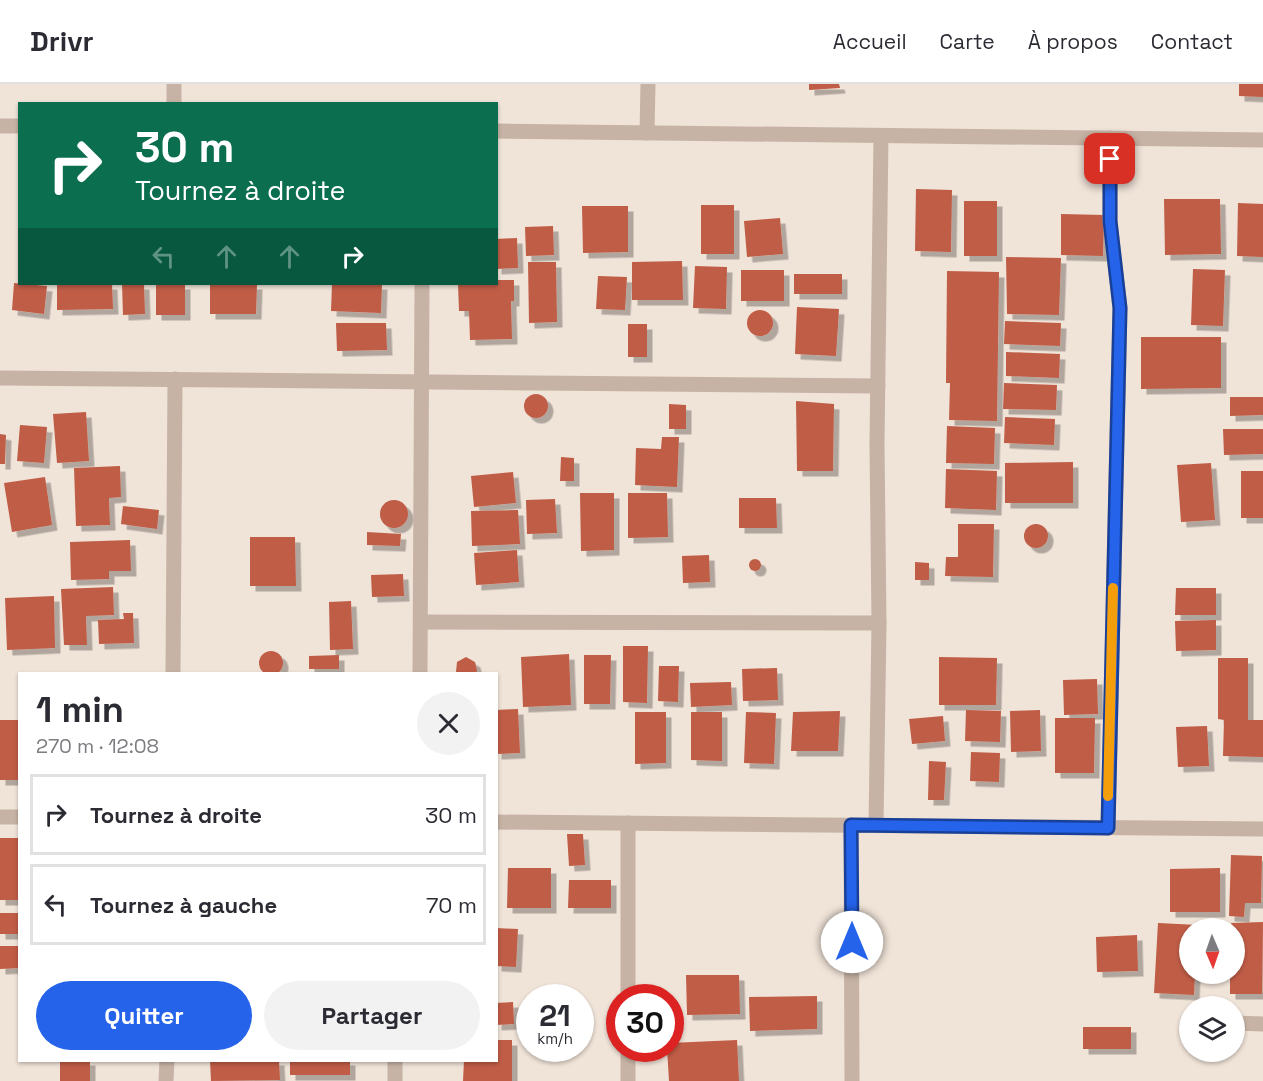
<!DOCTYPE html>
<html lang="fr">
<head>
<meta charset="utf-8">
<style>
  body { margin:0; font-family:"Space Grotesk",sans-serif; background:#f2f2f3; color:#2b2b33; height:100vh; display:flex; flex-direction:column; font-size:22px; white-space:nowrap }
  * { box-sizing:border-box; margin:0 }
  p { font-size:20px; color:#7c7c81 }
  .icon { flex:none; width:33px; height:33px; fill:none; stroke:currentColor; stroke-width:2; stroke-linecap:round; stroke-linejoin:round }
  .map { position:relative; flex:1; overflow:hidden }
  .drawer { position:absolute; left:18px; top:588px; width:480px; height:390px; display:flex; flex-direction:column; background:#fff; border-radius:0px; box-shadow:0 2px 4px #0004 }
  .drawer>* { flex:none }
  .guide { position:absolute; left:18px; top:18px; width:480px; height:183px; border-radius:0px; box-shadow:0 2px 4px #0004; background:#0b6e4f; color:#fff; overflow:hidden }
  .needle { width:39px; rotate:178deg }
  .buttons { position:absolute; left:1179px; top:834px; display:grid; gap:12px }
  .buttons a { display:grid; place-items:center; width:66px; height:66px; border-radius:50%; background:#fff; box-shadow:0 2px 4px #0004; font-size:30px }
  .speed { position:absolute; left:516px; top:900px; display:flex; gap:12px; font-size:30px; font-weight:700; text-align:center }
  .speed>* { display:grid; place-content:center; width:78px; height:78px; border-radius:50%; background:#fff; box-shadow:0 2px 4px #0004; line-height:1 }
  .speed small { font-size:15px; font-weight:400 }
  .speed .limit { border:9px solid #d22; background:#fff; color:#111 }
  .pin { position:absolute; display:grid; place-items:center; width:51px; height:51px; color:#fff; margin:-26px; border-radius:12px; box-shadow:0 3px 9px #0006 }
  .me { position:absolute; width:66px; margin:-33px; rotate:0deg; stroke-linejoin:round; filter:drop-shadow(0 0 4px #0008) }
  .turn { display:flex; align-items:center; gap:21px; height:126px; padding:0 18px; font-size:27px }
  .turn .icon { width:78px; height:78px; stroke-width:2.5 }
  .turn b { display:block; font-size:42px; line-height:51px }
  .lanes { display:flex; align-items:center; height:57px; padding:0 18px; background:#0003; justify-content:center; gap:30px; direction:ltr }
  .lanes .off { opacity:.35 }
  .round { display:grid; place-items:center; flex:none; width:63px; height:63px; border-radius:32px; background:#f2f2f3 }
  .headline { display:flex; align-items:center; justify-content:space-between; height:102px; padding:0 18px }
  h1 { font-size:36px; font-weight:700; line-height:45px }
  .action { display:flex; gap:12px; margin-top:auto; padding:12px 18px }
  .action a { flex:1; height:69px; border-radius:36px; background:#2563eb; color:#fff; font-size:24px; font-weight:700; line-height:69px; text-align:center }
  .action a+a { background:#f2f2f3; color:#2b2b33 }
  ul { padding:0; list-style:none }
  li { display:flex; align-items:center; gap:18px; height:81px; margin:0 12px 9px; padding:0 6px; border:3px solid #e1e1e2; border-radius:0px }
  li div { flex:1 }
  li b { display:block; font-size:22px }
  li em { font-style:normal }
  header { display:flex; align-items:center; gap:36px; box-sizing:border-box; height:84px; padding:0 30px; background:#fff; border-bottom:2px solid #e1e1e2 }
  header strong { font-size:28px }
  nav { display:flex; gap:33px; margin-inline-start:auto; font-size:21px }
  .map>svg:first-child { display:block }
  .building { fill:#c05d46; filter:url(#shadow) }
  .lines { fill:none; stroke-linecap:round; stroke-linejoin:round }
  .minor { stroke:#c7b3a5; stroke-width:15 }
  .route-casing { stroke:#184099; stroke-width:15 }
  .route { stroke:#2563eb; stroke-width:10 }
  .slow { stroke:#f59e0b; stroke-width:10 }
</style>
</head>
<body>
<header>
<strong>Drivr</strong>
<nav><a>Accueil</a><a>Carte</a><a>À propos</a><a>Contact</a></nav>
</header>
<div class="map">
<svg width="1263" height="997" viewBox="0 0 1263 997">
  <defs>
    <filter id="shadow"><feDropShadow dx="5.5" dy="5.5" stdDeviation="0" flood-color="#0004"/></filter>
  </defs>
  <rect width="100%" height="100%" fill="#f0e3d8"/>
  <!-- building -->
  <g class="building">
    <path d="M809 0H839L840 4 809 6Z"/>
    <path d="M1239 0H1263V13L1239 12Z"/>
    <path d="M916 105 952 106 951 168 915 167Z"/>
    <path d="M1164 115H1220L1221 170 1165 171Z"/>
    <rect x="964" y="117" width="33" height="55"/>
    <path d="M1238 119 1263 120V173L1237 172Z"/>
    <rect x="701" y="121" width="33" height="49"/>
    <path d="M582 122H628V168L583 169Z"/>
    <path d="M1061 130 1104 131 1103 172 1061 171Z"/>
    <path d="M780 134 783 170 747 173 744 137Z"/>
    <path d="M553 142 554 171 526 172 525 143Z"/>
    <path d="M517 154 518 184 496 185V155Z"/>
    <path d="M1006 173 1061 174 1059 231 1007 230Z"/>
    <path d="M682 177 683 216H632V178Z"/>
    <path d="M528 178H556L557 238 529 239Z"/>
    <path d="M695 182 727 183 726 225 693 224Z"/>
    <path d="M1193 185 1225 186 1223 242 1191 241Z"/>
    <rect x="741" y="186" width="43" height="31"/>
    <path d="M947 187 999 188 997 337 949 336 950 299H946Z"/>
    <rect x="794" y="190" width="48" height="20"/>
    <path d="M598 192 627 193 625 226 596 225Z"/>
    <path d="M496 196H514V217H511L512 255 470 256 469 227H459L458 200H496Z"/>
    <path d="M14 199 47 202 44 230 12 226Z"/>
    <path d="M57 200H112L113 225 57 226Z"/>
    <path d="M122 200H144L145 230 123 231Z"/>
    <rect x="156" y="200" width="29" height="31"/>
    <path d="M210 200H257L256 230H210Z"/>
    <path d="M332 200H382L381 229 331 227Z"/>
    <path d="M797 223 839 225 836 272 795 270Z"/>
    <circle cx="760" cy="239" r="13"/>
    <path d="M1005 237 1061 239 1060 262 1004 260Z"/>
    <path d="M336 239H386L387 266 337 267Z"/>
    <rect x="628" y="240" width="19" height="33"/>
    <path d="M1141 253H1221V304L1141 305Z"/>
    <path d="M1006 268 1060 270 1059 294 1006 292Z"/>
    <path d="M1004 299 1057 301 1056 326 1003 325Z"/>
    <circle cx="536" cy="322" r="12"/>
    <path d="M1230 313H1263V331L1230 332Z"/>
    <path d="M796 317 834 320 833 387H797Z"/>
    <path d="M669 320 686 321V345H669Z"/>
    <path d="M86 328 89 377 57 379 53 330Z"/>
    <path d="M1005 333 1055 335 1054 361 1004 359Z"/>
    <path d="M20 341 47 343 44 379 17 377Z"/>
    <path d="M947 342 995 344 994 380 946 379Z"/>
    <path d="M1223 345H1263V370L1224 371Z"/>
    <path d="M0 350 6 351 5 380H0Z"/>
    <path d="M662 353H679L677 403 635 401 636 364 661 365Z"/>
    <path d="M561 373 574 374V397H560Z"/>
    <path d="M1073 378V419H1005V379Z"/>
    <path d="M1211 379 1215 436 1181 438 1177 381Z"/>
    <path d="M120 382 121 413 109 414 110 441 76 442 74 384Z"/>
    <path d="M946 385 997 387 996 426 945 424Z"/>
    <rect x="1241" y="387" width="22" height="47"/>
    <path d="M513 388 516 419 474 423 471 392Z"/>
    <path d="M45 393 52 441 12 448 4 399Z"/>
    <path d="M580 409H614V466L581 467Z"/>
    <path d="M628 409H667L668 453 628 454Z"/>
    <path d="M739 414H776L777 444H739Z"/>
    <path d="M555 415 557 449 527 450 526 416Z"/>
    <circle cx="394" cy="430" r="14"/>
    <path d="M123 422 159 426 157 445 121 440Z"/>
    <path d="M518 426 520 460 472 462 471 427Z"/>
    <circle cx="1036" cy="452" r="12"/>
    <path d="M958 440H994L993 493 945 492 946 473H958Z"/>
    <path d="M367 448 401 450 400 462 367 461Z"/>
    <path d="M250 453H295L296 502H250Z"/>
    <path d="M130 456 131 487H109V495L71 496 70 458Z"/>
    <path d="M517 466 519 498 476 501 474 469Z"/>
    <path d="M709 471 710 498 683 499 682 472Z"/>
    <circle cx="755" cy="481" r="6"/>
    <path d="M915 478 929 479V496H915Z"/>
    <path d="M403 490 404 512 372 513 371 491Z"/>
    <path d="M113 503 114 531 86 532 87 561H64L61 505Z"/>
    <path d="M1176 504H1216V531H1175Z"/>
    <path d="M54 512 55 564 7 566 5 514Z"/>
    <path d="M351 517 353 565 330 566 329 518Z"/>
    <path d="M123 529H133L134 559 99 560 98 536 124 535Z"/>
    <path d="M1216 536V566L1176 567 1175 537Z"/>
    <path d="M623 562H648L647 619 623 618Z"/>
    <circle cx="271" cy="579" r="12"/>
    <path d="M569 570 571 621 523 623 521 573Z"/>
    <path d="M339 571V585H309V572Z"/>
    <path d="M584 571H611L610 620H584Z"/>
    <path d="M466 573 475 578 477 586 476 590 456 588 457 578Z"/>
    <path d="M939 573 997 574 996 621H939Z"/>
    <path d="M1218 574H1248V636H1263V673L1223 672 1224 636 1218 635Z"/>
    <path d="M659 582H679L678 618 658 617Z"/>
    <path d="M777 584 778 616 743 617 742 585Z"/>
    <path d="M1097 595 1098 630 1064 631 1063 596Z"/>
    <path d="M731 598 732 621 691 623 690 599Z"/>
    <path d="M518 625 520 669 496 670V626Z"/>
    <path d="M966 626 1001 627 1000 658 965 657Z"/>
    <path d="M1040 626 1041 667 1011 668 1010 627Z"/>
    <path d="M840 627 838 667H791L793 628Z"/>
    <path d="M635 628H666V679L635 680Z"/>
    <path d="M691 628H722V677L691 676Z"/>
    <path d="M746 628 776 629 774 680 744 679Z"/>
    <path d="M943 632 945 657 912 660 909 635Z"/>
    <path d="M1055 634H1095L1094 689H1055Z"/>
    <rect x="0" y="636" width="20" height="60"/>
    <path d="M1207 642 1209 682 1178 683 1176 643Z"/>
    <path d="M971 668 1000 669 999 698 970 697Z"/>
    <path d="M929 677 946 678 944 716H928Z"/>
    <path d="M567 750H583L585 781 569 782Z"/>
    <rect x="0" y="754" width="20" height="62"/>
    <path d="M1231 771 1262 772 1261 819H1245L1244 833 1229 832Z"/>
    <path d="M508 784H551V824H507Z"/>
    <path d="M1220 784V828H1170V785Z"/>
    <path d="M569 796H611V824H568Z"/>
    <rect x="0" y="829" width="20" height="21"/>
    <path d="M1263 838 1262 910H1230V890H1234V844H1231V839Z"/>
    <path d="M1158 839 1198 841V844H1190V890H1195L1194 911 1154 909Z"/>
    <path d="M496 844 518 845 516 883 496 882Z"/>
    <path d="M1137 851 1138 887 1097 888 1096 853Z"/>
    <path d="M0 862H20V884L0 885Z"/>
    <path d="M686 891H739L740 930 687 931Z"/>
    <path d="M817 912V945L750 947 749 913Z"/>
    <path d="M513 918 514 940 496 941V919Z"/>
    <rect x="1083" y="943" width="48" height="22"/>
    <path d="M496 956H512V997H463L464 976H496Z"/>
    <path d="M737 956 739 997H669L667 964H670V959Z"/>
    <rect x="60" y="976" width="30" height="21"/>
    <path d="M210 976H279L280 996 211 997Z"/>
    <rect x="290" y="976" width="60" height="15"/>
  </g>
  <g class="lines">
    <!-- minor -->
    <g class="minor">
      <path d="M174 20V0"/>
      <path d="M0 42H20"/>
      <path d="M496 47 1263 56"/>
      <path d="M647 49 648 0"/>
      <path d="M0 294 878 302"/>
      <path d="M421 538 879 539"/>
      <path d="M173 590 175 295"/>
      <path d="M420 590 422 200"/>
      <path d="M0 733H20"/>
      <path d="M496 738 1263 745"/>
      <path d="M851 741 852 997"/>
      <path d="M876 741 879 539 877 359 881 52"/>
      <path d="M1108 744 1120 224 1110 137V54"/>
      <path d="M628 914V739"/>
      <path d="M1234 939 1263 940"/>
      <path d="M395 976V997"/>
      <path d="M166 997 167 976"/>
      <path d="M628 997V964"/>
    </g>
  </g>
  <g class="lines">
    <defs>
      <path id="route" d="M852 858 851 741 1108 744 1120 224 1110 137V75"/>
    </defs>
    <!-- route casing -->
    <use href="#route" class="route-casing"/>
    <!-- route -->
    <use href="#route" class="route"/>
    <!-- slow -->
    <path class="slow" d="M1108 712 1113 504"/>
  </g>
</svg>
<div class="buttons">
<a><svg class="needle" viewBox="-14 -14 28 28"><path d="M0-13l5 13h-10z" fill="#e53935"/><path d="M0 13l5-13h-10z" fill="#7c7c81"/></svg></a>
<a><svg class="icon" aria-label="layers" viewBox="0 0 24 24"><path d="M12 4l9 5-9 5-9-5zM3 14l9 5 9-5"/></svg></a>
</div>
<div class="speed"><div>21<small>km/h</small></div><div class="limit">30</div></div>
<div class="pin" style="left:1110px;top:75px;background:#d93025"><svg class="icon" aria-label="arrive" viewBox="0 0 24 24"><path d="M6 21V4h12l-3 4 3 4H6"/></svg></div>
<svg class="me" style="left:852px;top:858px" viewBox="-20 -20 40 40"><circle r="19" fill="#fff"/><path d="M0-13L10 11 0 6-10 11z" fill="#2563eb"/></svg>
<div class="guide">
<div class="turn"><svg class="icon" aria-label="right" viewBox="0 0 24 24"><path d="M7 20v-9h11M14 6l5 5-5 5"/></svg><div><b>30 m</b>Tournez à droite</div></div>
<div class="lanes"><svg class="icon off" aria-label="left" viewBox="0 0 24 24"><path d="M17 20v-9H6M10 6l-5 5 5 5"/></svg><svg class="icon off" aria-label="ahead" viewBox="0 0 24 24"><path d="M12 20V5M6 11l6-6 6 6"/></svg><svg class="icon off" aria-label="ahead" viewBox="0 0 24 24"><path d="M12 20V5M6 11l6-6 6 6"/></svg><svg class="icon" aria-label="right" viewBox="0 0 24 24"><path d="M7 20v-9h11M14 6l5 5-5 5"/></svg></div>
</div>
<section class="drawer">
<div class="headline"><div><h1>1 min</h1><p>270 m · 12:08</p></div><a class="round"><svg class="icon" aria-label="close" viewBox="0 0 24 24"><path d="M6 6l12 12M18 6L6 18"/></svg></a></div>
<ul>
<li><svg class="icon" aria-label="right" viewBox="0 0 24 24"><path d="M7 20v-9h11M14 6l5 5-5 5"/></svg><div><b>Tournez à droite</b></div><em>30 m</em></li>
<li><svg class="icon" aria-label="left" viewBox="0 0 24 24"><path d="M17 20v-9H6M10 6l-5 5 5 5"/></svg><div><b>Tournez à gauche</b></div><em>70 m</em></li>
</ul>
<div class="action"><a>Quitter</a><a>Partager</a></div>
</section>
</div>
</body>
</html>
